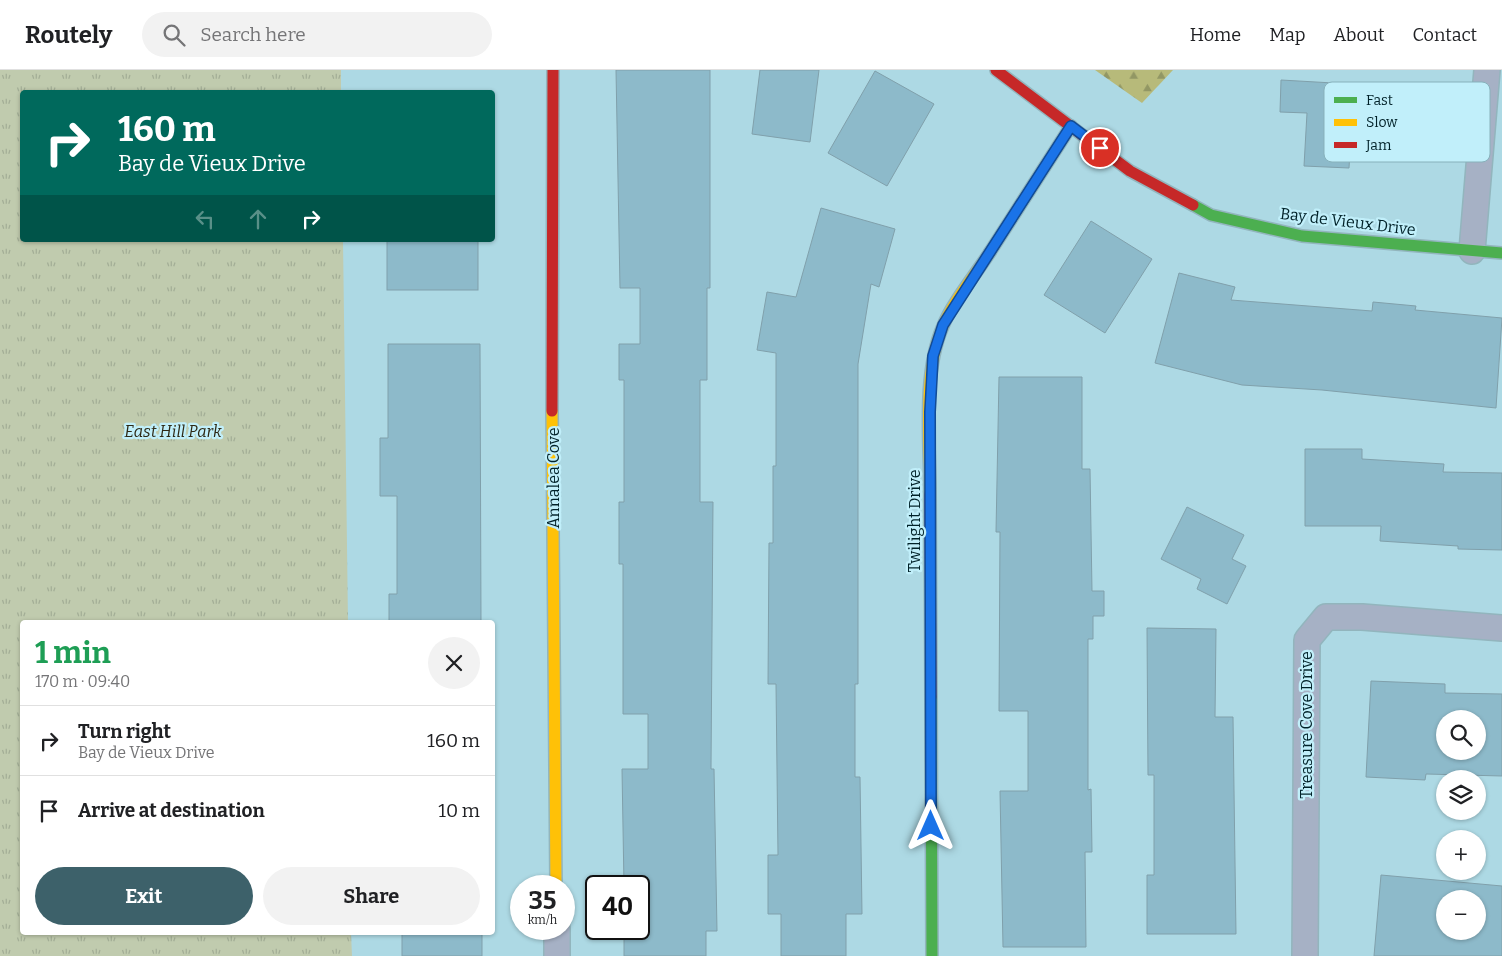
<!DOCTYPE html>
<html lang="en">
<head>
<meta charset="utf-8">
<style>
  body { margin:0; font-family:Bitter,serif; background:#f2f2f2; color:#202124; height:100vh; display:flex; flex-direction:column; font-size:19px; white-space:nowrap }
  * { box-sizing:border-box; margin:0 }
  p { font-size:16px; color:#757577 }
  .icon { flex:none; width:28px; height:28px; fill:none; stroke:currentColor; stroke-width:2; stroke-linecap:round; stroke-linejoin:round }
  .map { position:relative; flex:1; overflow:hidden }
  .drawer { position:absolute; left:20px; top:550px; width:475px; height:315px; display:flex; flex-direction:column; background:#fff; border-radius:5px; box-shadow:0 1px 4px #0004 }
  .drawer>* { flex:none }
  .hud { position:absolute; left:20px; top:20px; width:475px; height:152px; border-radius:5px; box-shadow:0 1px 4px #0004; background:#00695c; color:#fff; overflow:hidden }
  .fabs { position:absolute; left:1436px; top:640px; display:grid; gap:10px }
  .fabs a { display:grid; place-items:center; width:50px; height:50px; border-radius:50%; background:#fff; box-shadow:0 1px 4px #0004; font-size:25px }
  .speed { position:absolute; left:510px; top:805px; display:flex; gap:10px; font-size:25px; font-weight:700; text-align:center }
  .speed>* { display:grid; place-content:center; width:65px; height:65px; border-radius:50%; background:#fff; box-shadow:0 1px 4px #0004; line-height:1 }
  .speed small { font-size:12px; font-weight:400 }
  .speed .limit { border:2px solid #111; border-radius:8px; background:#fff; color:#111 }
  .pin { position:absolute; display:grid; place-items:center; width:42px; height:42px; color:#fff; margin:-21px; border:2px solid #fff; border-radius:50%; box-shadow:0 1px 5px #0007 }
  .me { position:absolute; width:55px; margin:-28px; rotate:0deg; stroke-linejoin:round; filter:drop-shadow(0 0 4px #0008) }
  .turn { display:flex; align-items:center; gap:18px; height:105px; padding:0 15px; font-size:22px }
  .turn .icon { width:65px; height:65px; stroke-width:2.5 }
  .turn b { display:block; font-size:35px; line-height:42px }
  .lanes { display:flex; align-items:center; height:48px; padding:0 15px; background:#0003; justify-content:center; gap:25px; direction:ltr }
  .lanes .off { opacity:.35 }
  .round { display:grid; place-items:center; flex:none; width:52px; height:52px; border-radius:26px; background:#f2f2f2 }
  .summary { display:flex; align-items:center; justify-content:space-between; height:85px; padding:0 15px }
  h1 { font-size:30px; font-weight:700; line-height:38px; color:#1e9e55 }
  .primary-button { display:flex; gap:10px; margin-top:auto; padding:10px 15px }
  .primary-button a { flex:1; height:58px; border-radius:30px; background:#3d616a; color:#fff; font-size:20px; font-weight:700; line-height:58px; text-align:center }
  .primary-button a+a { background:#f2f2f2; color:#202124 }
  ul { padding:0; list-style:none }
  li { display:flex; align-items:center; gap:15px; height:70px; padding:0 15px; border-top:1px solid #e0e0e0 }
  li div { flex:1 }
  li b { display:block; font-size:19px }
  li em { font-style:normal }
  header { display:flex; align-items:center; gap:30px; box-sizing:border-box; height:70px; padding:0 25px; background:#fff; border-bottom:1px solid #e0e0e0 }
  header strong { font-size:24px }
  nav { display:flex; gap:28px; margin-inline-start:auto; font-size:18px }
  .search { width:350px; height:45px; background:#f2f2f2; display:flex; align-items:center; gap:12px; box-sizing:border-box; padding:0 18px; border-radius:28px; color:#757577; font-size:19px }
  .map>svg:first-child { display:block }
  .grass { fill:url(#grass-tufts) }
  .forest { fill:url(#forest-firs) }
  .building { fill:#8dbaca; stroke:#80a0ab; fill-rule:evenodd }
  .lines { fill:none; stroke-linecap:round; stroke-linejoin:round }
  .street-casing { stroke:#92b5bd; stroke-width:28 }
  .fast-casing { stroke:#92b5bd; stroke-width:14 }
  .slow-casing { stroke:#92b5bd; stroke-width:14 }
  .jam-casing { stroke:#92b5bd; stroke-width:14 }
  .street { stroke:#a6b1c5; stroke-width:25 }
  .fast { stroke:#4caf50; stroke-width:11 }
  .slow { stroke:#ffc107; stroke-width:11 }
  .jam { stroke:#c62828; stroke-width:11 }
  .route-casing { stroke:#114b97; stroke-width:12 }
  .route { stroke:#1a73e8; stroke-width:9 }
  .labels { text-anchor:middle; stroke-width:4.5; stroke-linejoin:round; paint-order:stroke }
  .street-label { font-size:16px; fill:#002128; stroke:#c1effa }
  .park-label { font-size:16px; font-style:italic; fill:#2e2915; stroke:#c1effa }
  .key { fill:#c1effa; stroke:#87b1bb; stroke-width:1 }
  .key-label { font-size:14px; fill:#002128 }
</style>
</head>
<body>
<header>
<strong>Routely</strong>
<div class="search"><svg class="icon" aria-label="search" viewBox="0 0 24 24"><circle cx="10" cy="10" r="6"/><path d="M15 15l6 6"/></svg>Search here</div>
<nav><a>Home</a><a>Map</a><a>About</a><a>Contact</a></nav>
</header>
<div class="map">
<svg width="1502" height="886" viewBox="0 0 1502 886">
  <defs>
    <pattern id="grass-tufts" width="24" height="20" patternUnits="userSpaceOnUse" patternTransform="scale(1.25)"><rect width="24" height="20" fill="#c0cbae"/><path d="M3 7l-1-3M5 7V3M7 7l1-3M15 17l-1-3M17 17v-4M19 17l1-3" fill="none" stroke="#a3ae96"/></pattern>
    <pattern id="forest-firs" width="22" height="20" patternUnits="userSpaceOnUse" patternTransform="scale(1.25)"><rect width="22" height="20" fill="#b7ba7a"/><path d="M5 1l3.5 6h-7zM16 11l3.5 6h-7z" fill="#929764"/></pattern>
  </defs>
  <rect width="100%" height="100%" fill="#add9e4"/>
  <!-- grass -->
  <path class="grass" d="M0 0H341V22H22V170H343L348 552H22V862L351 863 352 886H0Z"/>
  <!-- forest -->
  <path class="forest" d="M1095 0H1173L1142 33Z"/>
  <!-- building -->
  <g class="building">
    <path d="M616 0H710V218H707V310H700V432H713L711 699H714L717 861H706V886H624V859H639V816H624L622 699H648V644H623V494H619V432H624V310H619V274H640V218H620Z"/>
    <path d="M760 0H819L810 72 752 64Z"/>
    <path d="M875 1 934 34 887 116 828 83Z"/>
    <path d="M1281 10 1403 17 1400 83 1350 81 1349 98 1304 96 1307 43 1280 42Z"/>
    <path d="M821 138 895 159 879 217 871 214 858 294V614H855V707H860L862 844H846V886H781V844H768V785H778L776 614H768L769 473H773V396H776V283L757 280 767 222 796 227Z"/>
    <path d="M1091 151 1152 189 1105 263 1044 225Z"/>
    <rect x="387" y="170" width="91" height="50"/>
    <path d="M1179 203 1235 217 1231 230 1372 241 1373 232 1416 236 1415 240 1502 248 1496 338 1322 320 1242 315 1155 293Z"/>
    <path d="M388 274H480L481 552H389V524H397V426H380V368H388Z"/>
    <path d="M999 307H1082V399H1090L1092 521H1104V546H1093V569H1088V720L1091 719 1092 782H1085L1086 877H1003L1000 721H1028V641H999L1000 462H996Z"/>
    <path d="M1305 379H1362V389L1444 394 1443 402 1502 403V480L1458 479V476L1380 471 1381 456H1305Z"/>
    <path d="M1187 437 1244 465 1232 489 1246 496 1227 534 1197 519 1201 509 1161 489Z"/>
    <path d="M1147 558 1216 559 1215 647H1233L1236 864H1147V805H1154V705H1148Z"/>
    <path d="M1371 611 1445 614V623L1502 624V706L1426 704 1425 710 1366 707ZM1445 649H1478V681H1445Z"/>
    <path d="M1381 805 1502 816V886H1374ZM1445 829H1478V861H1445Z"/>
    <rect x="402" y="862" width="80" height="24"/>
  </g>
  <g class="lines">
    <defs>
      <g id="street">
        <path d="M1472 181 1487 0"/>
        <path d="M557 859V886"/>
        <path d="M1305 886 1307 570 1326 547H1362L1502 558"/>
      </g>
      <g id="fast">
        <path d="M1193 135 1211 145 1302 166 1502 183"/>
        <path d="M990 182 1071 56"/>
        <path d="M931 627 932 886"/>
      </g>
      <g id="slow">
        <path d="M552 341 556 816"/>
        <path d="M930 424C930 372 922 304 943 256 952 233 976 204 990 182"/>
      </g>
      <g id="jam">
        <path d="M996 0 1130 101 1193 135"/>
        <path d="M552 341 553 0"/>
        <path d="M930 424 931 627"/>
      </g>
    </defs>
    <!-- street casing -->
    <use href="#street" class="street-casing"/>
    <!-- fast casing -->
    <use href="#fast" class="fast-casing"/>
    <!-- slow casing -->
    <use href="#slow" class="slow-casing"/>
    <!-- jam casing -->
    <use href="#jam" class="jam-casing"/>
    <!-- street -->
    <use href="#street" class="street"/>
    <!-- fast -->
    <use href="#fast" class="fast"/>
    <!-- slow -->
    <use href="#slow" class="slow"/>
    <!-- jam -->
    <use href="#jam" class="jam"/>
  </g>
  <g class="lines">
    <defs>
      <path id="route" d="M931 756 930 342 933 286 943 255 1071 56 1100 78"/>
    </defs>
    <!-- route casing -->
    <use href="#route" class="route-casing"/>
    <!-- route -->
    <use href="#route" class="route"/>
  </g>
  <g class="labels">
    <!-- street labels -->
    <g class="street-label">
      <text transform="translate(1348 151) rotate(7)" y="6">Bay de Vieux Drive</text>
      <text transform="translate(553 408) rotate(-90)" y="6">Annalea Cove</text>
      <text transform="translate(914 451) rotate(-90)" y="6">Twilight Drive</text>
      <text transform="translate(1306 655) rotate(-90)" y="6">Treasure Cove Drive</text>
    </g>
    <!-- park labels -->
    <g class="park-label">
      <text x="173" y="367">East Hill Park</text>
    </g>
  </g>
  <!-- legend -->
  <rect x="1324" y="12" width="166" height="80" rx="8" class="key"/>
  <rect x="1334" y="27" width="23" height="6" fill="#4caf50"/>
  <rect x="1334" y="49" width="23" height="7" fill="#ffc107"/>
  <rect x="1334" y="72" width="23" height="6" fill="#c62828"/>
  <g class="key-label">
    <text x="1366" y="35">Fast</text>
    <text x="1366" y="57">Slow</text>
    <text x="1366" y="80">Jam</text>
  </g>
</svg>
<div class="fabs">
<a><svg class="icon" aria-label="search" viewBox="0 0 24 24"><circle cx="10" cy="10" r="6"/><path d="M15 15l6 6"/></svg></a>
<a><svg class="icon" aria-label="layers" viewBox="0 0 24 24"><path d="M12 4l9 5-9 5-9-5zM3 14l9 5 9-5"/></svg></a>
<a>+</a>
<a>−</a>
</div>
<div class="speed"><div>35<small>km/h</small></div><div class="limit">40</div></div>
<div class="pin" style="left:1100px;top:78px;background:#d93025"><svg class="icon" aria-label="arrive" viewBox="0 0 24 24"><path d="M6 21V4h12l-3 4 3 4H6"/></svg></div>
<svg class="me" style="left:931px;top:756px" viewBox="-20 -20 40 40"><path d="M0-17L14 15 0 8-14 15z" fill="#1a73e8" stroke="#fff" stroke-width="4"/></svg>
<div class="hud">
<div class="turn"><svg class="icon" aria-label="right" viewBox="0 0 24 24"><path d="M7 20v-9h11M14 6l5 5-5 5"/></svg><div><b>160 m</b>Bay de Vieux Drive</div></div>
<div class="lanes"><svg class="icon off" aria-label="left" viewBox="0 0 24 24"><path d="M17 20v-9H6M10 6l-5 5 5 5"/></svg><svg class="icon off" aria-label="ahead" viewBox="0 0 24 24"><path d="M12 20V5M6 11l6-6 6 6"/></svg><svg class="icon" aria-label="right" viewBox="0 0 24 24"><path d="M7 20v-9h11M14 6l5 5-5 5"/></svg></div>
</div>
<section class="drawer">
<div class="summary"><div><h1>1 min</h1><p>170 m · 09:40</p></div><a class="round"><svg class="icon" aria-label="close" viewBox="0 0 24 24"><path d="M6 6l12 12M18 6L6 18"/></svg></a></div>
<ul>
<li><svg class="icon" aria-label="right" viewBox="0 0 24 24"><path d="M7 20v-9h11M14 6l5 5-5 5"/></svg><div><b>Turn right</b><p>Bay de Vieux Drive</p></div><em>160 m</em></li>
<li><svg class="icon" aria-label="arrive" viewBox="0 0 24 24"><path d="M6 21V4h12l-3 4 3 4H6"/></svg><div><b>Arrive at destination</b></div><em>10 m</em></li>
</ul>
<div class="primary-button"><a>Exit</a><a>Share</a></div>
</section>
</div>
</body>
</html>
